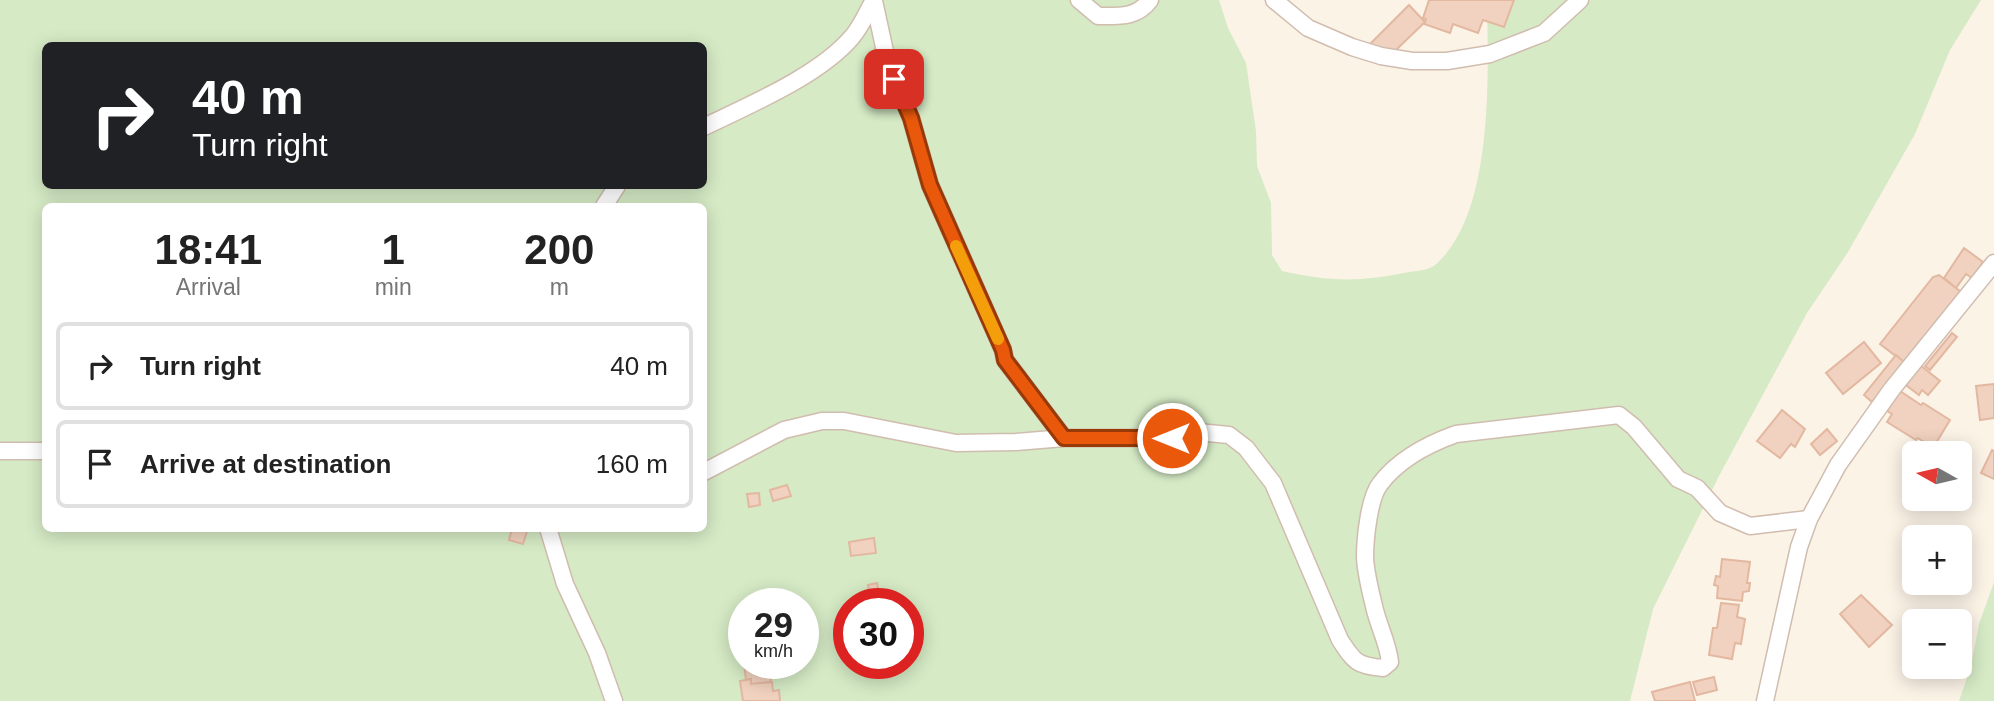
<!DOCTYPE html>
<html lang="en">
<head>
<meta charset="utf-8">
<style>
  body { margin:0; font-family:Arial,sans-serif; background:#f2f2f2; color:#222; height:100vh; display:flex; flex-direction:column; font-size:26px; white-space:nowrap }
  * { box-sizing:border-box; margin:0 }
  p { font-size:23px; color:#767676 }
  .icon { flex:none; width:38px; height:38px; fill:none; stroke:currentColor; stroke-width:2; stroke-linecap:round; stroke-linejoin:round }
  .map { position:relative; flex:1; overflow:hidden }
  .side { position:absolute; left:42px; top:203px; width:665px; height:329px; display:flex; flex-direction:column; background:#fff; border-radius:10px; box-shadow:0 4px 18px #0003 }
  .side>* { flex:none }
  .top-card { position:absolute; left:42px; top:42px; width:665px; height:147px; border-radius:10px; box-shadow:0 4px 18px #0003; background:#202124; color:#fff; overflow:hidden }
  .needle { width:46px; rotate:278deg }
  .buttons { position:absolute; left:1902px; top:441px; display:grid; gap:14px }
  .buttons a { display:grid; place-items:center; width:70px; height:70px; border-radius:10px; background:#fff; box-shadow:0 4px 18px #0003; font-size:35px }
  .speed { position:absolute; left:728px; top:588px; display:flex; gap:14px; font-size:35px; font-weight:700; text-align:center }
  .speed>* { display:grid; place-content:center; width:91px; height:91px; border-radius:50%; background:#fff; box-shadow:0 4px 18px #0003; line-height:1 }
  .speed small { font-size:18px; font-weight:400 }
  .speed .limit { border:10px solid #d22; background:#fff; color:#111 }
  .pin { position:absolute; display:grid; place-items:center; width:60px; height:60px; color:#fff; margin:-30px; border-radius:14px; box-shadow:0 4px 10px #0006 }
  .me { position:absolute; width:77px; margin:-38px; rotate:270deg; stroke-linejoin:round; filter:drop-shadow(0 0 5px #0008) }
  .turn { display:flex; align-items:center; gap:24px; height:147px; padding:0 35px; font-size:32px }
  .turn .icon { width:91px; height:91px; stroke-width:2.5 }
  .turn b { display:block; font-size:49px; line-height:60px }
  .eta { display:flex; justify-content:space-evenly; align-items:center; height:119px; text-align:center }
  .eta b { font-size:42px; font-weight:800; line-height:49px }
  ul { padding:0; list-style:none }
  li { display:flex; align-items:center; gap:21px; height:88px; margin:0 14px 10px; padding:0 21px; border:4px solid #e0e0e0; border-radius:10px }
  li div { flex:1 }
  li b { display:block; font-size:26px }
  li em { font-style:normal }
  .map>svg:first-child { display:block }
  .green { fill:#d5eac5; fill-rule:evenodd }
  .building { fill:#f1d1bf; stroke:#e3b8a0; stroke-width:2 }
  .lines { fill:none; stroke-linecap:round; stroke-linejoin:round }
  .street-casing { stroke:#d0bdaf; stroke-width:19 }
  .street { stroke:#fff; stroke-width:16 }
  .route-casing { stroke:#983908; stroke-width:18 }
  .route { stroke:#ea580c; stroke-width:12 }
  .slow { stroke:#f59e0b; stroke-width:12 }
</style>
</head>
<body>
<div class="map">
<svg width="1994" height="701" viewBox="0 0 1994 701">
  <rect width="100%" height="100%" fill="#fcf3e7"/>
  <!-- green -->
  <g class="green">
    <path d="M0 0H1219L1228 28 1246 63 1256 131 1257 166 1271 203 1272 255 1282 271C1330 282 1360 282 1409 272 1416 271 1428 270 1434 266 1495 215 1488 73 1487 0H1981L1950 50 1915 134 1848 252 1807 313 1719 476 1653 609 1630 701H0ZM46 46H704V186H46ZM46 206H704V528H46ZM744 604H803V663H744ZM849 604H908V663H849Z"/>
    <path d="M1994 582V701H1959L1971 666 1979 624Z"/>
  </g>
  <!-- building -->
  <g class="building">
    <path d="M1429 0H1514L1504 27 1483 20 1478 33 1453 24 1450 33 1424 24 1426 19 1423 18Z"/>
    <path d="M1409 5 1425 22 1397 49 1388 56 1365 49Z"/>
    <path d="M1964 248 1983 262 1972 278 1966 274 1956 288 1944 278Z"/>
    <path d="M1939 275 1961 292 1905 363 1880 344 1933 277Z"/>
    <path d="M1952 333 1957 337 1930 370 1925 366Z"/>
    <path d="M1864 342 1881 363 1843 394 1826 373Z"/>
    <path d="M1896 355 1905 363 1872 402 1864 395Z"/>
    <path d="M1920 365 1940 381 1928 395 1922 390 1919 395 1907 386V382Z"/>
    <path d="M1994 384V418L1980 420 1976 386Z"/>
    <path d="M1900 391 1921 405 1923 403 1950 420 1933 448 1918 438 1916 440 1887 422 1892 414 1887 411Z"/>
    <path d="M1782 410 1805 429 1795 447 1791 444 1780 458 1757 441Z"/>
    <path d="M1827 429 1837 441 1820 455 1811 444Z"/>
    <path d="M1992 450 1994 451V479L1981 473Z"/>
    <path d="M787 485 791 496 773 501 770 490Z"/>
    <path d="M759 493 760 505 749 507 747 494Z"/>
    <path d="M512 528H528L523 544 509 540Z"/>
    <path d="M874 538 876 553 851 556 849 542Z"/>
    <path d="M1722 559 1750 562 1747 583H1750L1749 591 1743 592 1742 601 1717 598 1718 586 1714 585 1716 576 1720 577Z"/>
    <path d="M877 583 881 604H868V600L870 599 868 585Z"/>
    <path d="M1861 595 1892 625 1869 647 1840 614Z"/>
    <path d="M1721 603 1739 605 1737 617 1745 619 1741 644 1735 643 1732 659 1709 655 1713 628H1717Z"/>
    <path d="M744 663H769L771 682 751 684V679L746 680Z"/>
    <path d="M1714 677 1717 690 1697 695 1693 682Z"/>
    <path d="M751 679V684L772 682 773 691 779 690 780 701H743L740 681Z"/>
    <path d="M1690 682 1695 701H1655L1652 692Z"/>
  </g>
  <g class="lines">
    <defs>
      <g id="street">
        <path d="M1079 0 1098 16C1119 16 1137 18 1150 0"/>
        <path d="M1274 0 1308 28 1352 47 1381 56 1412 61H1447L1490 54 1544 33 1580 0"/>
        <path d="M874 1 886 56 911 118 930 185 1003 350 1005 360 1064 438"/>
        <path d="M704 127C749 105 819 76 852 37 861 27 867 12 874 0"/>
        <path d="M604 206 617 186"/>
        <path d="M0 451H46"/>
        <path d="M704 472 784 430 822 421H844L956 443 1016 442 1064 438H1173L1198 432 1229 435 1246 448 1273 483 1340 640C1354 661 1356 666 1383 668L1390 662C1388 643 1378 625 1374 606 1370 590 1366 573 1365 558 1365 539 1369 498 1380 484 1398 460 1428 444 1456 434L1619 415 1634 427 1678 479 1697 488 1720 513 1750 526 1809 519"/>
        <path d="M548 528 565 584 597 653 614 701"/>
        <path d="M1765 701 1799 547 1809 519 1838 465 1892 389 1994 263"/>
      </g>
    </defs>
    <!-- street casing -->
    <use href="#street" class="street-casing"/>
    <!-- street -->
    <use href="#street" class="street"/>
  </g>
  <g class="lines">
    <defs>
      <path id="route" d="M894 79 911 118 930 185 1003 350 1005 360 1064 438H1172"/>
    </defs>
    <!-- route casing -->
    <use href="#route" class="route-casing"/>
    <!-- route -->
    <use href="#route" class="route"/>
    <!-- slow -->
    <path class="slow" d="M956 246 998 339"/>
  </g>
</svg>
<div class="buttons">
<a><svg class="needle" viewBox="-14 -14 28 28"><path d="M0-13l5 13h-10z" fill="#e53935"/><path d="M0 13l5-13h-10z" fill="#767676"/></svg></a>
<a>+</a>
<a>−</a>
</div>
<div class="speed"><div>29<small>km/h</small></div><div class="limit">30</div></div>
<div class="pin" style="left:894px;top:79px;background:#d93025"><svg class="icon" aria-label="arrive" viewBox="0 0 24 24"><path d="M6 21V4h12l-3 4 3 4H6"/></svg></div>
<svg class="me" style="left:1172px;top:438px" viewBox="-20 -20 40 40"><circle r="17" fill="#ea580c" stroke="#fff" stroke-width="3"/><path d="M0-11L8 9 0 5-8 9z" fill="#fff"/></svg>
<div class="top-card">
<div class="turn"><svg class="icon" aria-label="right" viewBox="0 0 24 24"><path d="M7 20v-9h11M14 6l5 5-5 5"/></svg><div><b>40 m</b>Turn right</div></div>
</div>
<section class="side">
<div class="eta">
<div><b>18:41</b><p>Arrival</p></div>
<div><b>1</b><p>min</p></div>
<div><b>200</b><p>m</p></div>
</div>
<ul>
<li><svg class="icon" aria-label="right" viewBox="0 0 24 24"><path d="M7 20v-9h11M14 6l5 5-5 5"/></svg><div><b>Turn right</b></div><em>40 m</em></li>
<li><svg class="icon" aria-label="arrive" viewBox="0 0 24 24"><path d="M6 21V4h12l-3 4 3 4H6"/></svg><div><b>Arrive at destination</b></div><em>160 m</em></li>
</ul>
</section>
</div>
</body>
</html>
